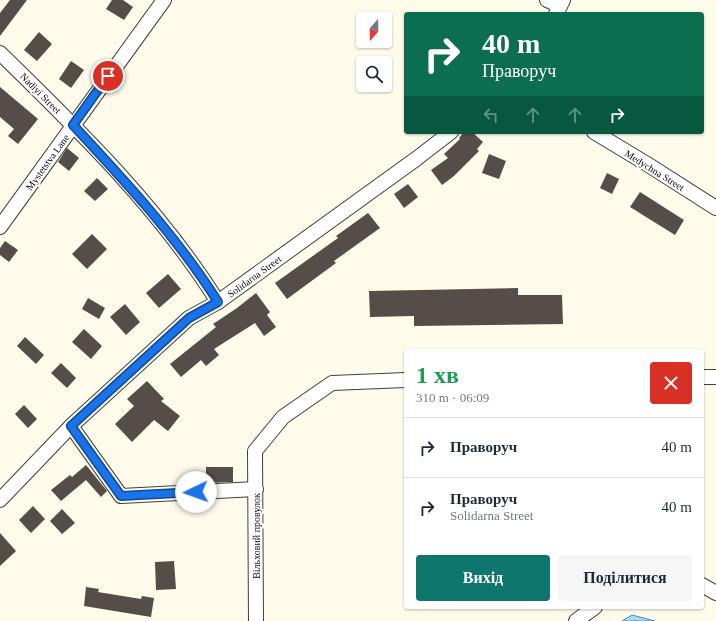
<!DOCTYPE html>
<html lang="uk">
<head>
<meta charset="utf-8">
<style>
  body { margin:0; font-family:Georgia,serif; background:#f6f6f7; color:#1f2937; height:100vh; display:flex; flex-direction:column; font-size:15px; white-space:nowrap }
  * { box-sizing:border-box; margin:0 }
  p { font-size:13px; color:#747a83 }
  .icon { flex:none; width:22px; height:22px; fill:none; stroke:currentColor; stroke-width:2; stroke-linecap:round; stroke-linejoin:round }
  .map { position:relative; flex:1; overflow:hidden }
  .panel { position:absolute; left:404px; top:349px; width:300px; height:260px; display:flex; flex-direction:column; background:#fff; border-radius:4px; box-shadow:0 1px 3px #0004 }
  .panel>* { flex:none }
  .guide { position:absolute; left:404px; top:12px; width:300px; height:122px; border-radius:4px; box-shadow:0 1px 3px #0004; background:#0b6e4f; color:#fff; overflow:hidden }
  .needle { width:26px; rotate:200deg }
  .fabs { position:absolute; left:356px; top:12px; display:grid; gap:8px }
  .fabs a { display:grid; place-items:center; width:36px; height:36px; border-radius:4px; background:#fff; box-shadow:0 1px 3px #0004; font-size:20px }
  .pin { position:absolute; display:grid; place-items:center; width:34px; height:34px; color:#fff; margin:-17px; border:2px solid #fff; border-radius:50%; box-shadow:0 1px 4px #0007 }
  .me { position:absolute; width:44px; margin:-22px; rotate:267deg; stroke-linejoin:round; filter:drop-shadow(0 0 3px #0008) }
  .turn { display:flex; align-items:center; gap:14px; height:84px; padding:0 12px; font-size:18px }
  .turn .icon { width:52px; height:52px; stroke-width:2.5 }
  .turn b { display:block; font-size:28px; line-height:34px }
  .lanes { display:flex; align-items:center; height:38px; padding:0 12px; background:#0003; justify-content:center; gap:20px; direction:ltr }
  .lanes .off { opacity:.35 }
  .round { display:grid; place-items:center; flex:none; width:42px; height:42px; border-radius:4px; background:#f6f6f7 }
  .headline { display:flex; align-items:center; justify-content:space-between; height:68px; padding:0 12px }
  h1 { font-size:24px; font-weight:800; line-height:30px; color:#1e9e55 }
  .action { display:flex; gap:8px; margin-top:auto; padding:8px 12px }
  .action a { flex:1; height:46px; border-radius:4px; background:#0f766e; color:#fff; font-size:16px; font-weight:800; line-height:46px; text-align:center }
  .action a+a { background:#f6f6f7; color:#1f2937 }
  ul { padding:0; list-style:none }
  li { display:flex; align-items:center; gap:12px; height:60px; padding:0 12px; border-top:1px solid #e0e1e3 }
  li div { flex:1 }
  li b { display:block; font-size:15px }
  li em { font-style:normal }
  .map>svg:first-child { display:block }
  .water { fill:#b0daf6; stroke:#378ecd }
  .building { fill:#554d48 }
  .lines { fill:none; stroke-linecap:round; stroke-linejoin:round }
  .minor-casing { stroke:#3f3f3f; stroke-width:16 }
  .minor { stroke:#fff; stroke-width:14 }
  .route-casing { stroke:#114b97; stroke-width:10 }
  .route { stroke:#1a73e8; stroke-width:7 }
  .labels { text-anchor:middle; stroke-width:4; stroke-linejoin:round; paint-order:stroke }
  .street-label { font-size:10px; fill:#0c0c0c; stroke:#fff }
</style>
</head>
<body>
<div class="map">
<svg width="716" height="621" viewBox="0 0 716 621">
  <rect width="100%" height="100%" fill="#fffbeb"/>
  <!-- water -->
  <path class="water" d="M632 615 655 621H622Z"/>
  <!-- building -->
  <g class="building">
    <path d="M10 0H27L0 36V13Z"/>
    <path d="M112 0H123L133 7 124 20 106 9Z"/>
    <path d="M39 32 52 44 37 61 24 50Z"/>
    <path d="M71 61 84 70 71 88 59 79Z"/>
    <path d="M0 87 38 119 18 144 8 136 14 129 0 117Z"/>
    <path d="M464 132H472L483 142 477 149 479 151 454 176 442 185 431 170 448 158 444 154 460 139 459 138Z"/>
    <path d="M67 148 79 158 69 171 58 162Z"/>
    <path d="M489 154 506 161 499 179 482 173Z"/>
    <path d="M607 173 619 179 612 194 600 188Z"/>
    <path d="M97 178 108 189 95 201 84 191Z"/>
    <path d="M408 184 418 197 404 208 394 194Z"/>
    <path d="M640 192 684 220 675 235 630 207Z"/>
    <path d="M368 213 380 228 334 261 336 263 287 299 275 283 338 238 336 236Z"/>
    <path d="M92 234 107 249 87 269 72 254Z"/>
    <path d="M5 241 18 250 9 262 0 255V248Z"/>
    <path d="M168 274 181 289 159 308 146 293Z"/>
    <path d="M518 288V295H562L563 324 414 326V316L370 317 369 291Z"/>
    <path d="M256 293 270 312 267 315 276 327 264 336 255 323 214 349 219 355 206 366 201 360 181 377 170 364 216 327 213 324 237 308Z"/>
    <path d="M88 298 105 308 99 319 82 309Z"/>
    <path d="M125 304 140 322 126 335 110 317Z"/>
    <path d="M84 329 102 346 91 359 72 342Z"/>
    <path d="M25 337 44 355 36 364 17 346Z"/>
    <path d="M61 363 76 378 67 388 51 373Z"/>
    <path d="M147 381 164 399 161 401 180 416 168 431 154 420 132 442 115 424 134 406 127 399Z"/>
    <path d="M24 405 37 419 28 428 15 414Z"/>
    <path d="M86 465 107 491 101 497 86 480 61 501 51 490 70 475 72 477Z"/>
    <path d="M206 467H233V482L206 483Z"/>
    <path d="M33 506 45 519 31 533 19 520Z"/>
    <path d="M62 509 75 523 62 534 50 521Z"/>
    <path d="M0 533 16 551 0 566Z"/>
    <path d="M174 561 176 589 156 590 155 562Z"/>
    <path d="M86 587 99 589 98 592 141 599 142 596 154 598 151 617 84 606Z"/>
  </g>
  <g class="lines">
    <defs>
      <g id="minor">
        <path d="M547 0 560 6"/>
        <path d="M556 14 563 0"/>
        <path d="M0 53C79 130 159 208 218 302"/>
        <path d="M594 132 647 164 716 208"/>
        <path d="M0 227 164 0"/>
        <path d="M702 377H716"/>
        <path d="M71 426 121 496 256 489"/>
        <path d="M0 500 71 426 189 318 218 302 416 159 451 132"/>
        <path d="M702 585 716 593"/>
        <path d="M256 621 255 451 283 417 332 383 406 380"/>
        <path d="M576 621 595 607"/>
      </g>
    </defs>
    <!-- minor casing -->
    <use href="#minor" class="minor-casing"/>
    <!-- minor -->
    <use href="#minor" class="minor"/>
  </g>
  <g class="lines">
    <defs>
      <path id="route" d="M108 76 73 125C125 181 177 237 218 302L189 318 71 426 121 496 196 492"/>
    </defs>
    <!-- route casing -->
    <use href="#route" class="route-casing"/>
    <!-- route -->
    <use href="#route" class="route"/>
  </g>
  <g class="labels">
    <!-- street labels -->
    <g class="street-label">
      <text transform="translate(41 93) rotate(45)" y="4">Nadiyi Street</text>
      <text transform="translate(47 162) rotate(-54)" y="4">Mystetstva Lane</text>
      <text transform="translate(655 170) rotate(32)" y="4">Medychna Street</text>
      <text transform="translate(254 276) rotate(-36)" y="4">Solidarna Street</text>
      <text transform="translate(256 536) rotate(-90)" y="4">Вільховий провулок</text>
    </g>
  </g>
</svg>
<div class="fabs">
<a><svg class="needle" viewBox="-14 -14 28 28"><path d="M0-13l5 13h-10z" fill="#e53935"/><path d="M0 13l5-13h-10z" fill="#747a83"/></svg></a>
<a><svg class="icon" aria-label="search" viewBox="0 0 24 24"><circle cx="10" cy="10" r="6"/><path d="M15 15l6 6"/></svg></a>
</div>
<div class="pin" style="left:108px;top:76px;background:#d93025"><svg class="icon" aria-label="arrive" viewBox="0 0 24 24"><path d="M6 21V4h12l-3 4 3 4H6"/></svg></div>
<svg class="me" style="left:196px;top:492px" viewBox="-20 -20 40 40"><circle r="19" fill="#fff"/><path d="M0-13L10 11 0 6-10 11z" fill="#1a73e8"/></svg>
<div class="guide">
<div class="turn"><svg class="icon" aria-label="right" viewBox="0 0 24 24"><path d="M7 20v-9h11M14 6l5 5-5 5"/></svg><div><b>40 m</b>Праворуч</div></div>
<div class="lanes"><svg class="icon off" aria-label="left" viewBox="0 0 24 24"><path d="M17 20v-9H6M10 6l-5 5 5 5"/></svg><svg class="icon off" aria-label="ahead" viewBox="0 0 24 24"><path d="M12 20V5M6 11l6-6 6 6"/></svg><svg class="icon off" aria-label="ahead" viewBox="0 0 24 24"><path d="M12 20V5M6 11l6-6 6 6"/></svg><svg class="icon" aria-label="right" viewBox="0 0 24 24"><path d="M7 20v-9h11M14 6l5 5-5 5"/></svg></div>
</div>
<section class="panel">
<div class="headline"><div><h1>1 хв</h1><p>310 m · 06:09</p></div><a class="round" style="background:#d93025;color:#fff"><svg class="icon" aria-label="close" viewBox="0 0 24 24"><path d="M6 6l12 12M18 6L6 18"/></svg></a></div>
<ul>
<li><svg class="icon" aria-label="right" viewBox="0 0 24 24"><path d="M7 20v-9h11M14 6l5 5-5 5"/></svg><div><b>Праворуч</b></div><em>40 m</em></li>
<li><svg class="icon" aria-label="right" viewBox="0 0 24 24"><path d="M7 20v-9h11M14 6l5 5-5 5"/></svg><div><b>Праворуч</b><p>Solidarna Street</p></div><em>40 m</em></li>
</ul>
<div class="action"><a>Вихід</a><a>Поділитися</a></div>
</section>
</div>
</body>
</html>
